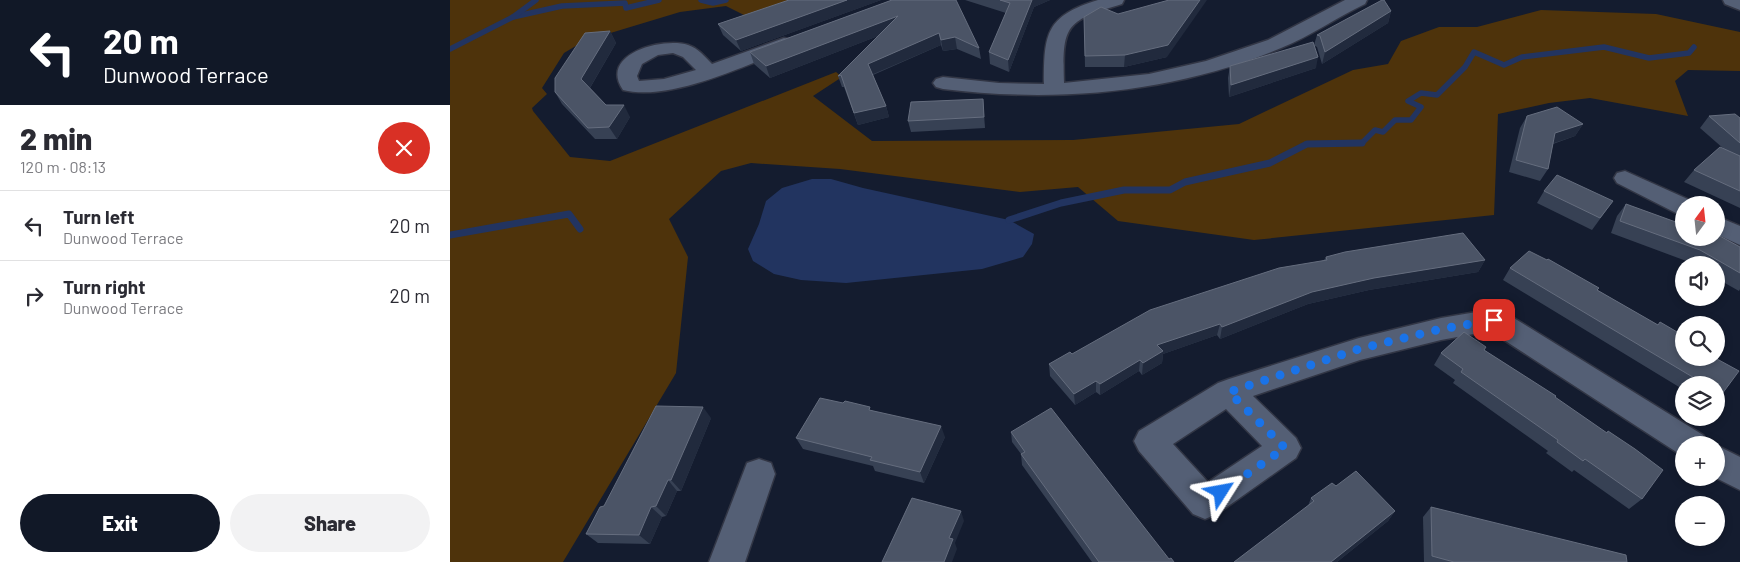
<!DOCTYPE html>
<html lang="en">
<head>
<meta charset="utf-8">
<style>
  body { margin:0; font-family:Barlow,sans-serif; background:#f2f2f3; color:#2b2b33; height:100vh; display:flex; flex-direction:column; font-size:19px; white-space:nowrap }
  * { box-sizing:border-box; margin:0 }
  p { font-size:16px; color:#7c7c81 }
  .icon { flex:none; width:28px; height:28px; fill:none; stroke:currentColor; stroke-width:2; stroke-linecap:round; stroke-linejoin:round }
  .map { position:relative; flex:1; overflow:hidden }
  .details { display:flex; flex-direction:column; background:#fff; width:450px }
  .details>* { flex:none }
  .top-card { background:#111827; color:#fff; overflow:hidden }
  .needle { width:32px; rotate:15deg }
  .controls { position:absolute; left:1225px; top:196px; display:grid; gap:10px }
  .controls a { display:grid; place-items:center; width:50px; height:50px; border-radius:50%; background:#fff; box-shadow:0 2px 8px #0003; font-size:25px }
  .pin { position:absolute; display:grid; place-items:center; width:42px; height:42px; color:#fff; margin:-21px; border-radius:10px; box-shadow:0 2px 8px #0006 }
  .me { position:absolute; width:55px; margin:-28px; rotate:56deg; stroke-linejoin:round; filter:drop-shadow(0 0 4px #0008) }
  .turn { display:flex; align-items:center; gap:18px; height:105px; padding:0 20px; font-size:22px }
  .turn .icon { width:65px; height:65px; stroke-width:2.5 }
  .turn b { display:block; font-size:35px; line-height:42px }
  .round { display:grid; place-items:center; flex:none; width:52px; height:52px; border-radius:26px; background:#f2f2f3 }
  .headline { display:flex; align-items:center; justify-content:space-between; height:85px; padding:0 20px }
  h1 { font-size:30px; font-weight:800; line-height:38px }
  .button { display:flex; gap:10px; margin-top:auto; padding:10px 20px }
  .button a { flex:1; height:58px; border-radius:30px; background:#111827; color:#fff; font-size:20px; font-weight:800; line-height:58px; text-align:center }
  .button a+a { background:#f2f2f3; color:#2b2b33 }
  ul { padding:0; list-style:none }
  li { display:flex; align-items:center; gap:15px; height:70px; padding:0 20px; border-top:1px solid #e1e1e2 }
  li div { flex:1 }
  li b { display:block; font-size:19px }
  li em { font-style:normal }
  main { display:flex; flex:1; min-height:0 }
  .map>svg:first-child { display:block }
  .green { fill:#4e330b }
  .water { fill:#223460 }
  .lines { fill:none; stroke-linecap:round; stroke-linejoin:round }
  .stream-far1 { stroke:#223460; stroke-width:5.5 }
  .stream { stroke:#223460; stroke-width:7 }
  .minor-casing { stroke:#323645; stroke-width:3 }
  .minor { fill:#545f75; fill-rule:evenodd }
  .wall { fill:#374154 }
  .shaded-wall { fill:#212a3d }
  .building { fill:#4b5466; stroke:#656d7e }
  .route { stroke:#1a73e8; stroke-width:9; stroke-dasharray:0 16.2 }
</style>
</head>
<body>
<main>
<section class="details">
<div class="top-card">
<div class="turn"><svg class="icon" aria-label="left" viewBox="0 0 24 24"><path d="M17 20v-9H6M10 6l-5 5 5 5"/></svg><div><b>20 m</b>Dunwood Terrace</div></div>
</div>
<div class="headline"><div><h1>2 min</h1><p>120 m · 08:13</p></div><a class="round" style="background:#d93025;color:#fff"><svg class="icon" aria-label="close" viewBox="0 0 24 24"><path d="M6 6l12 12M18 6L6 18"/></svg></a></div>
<ul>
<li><svg class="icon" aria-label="left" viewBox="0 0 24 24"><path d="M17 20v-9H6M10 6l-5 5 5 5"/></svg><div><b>Turn left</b><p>Dunwood Terrace</p></div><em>20 m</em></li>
<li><svg class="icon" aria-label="right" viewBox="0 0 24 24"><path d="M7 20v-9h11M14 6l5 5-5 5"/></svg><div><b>Turn right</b><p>Dunwood Terrace</p></div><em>20 m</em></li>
</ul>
<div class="button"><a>Exit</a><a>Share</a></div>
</section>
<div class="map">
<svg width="1290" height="562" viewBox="0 0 1290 562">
  <rect width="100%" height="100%" fill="#141c2f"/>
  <!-- green -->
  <path class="green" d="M0 0H364L302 19 276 6 230 12 134 41 114 53 92 88 97 94 82 108 83 111 120 157 160 161 386 72 392 77 363 96 422 141 623 140 789 124 903 70 938 64 951 41 989 27H1027L1091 10 1206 14 1290 32V71L1238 70 1225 81 1238 116 1140 98 1099 103 1048 114 1044 215 804 240 668 221 628 187 570 192 390 169 301 163 271 171 219 219 238 257 226 373 113 562H0Z"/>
  <!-- water -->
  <path class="water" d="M362 179H381L413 188 559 220 584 234 582 244 573 257 532 269 396 283 351 280 324 274 303 261 298 249 309 224 316 201 332 188Z"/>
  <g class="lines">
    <!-- stream-far1 -->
    <g class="stream-far1">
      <path d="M251 0 263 3 276 0"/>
      <path d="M63 17 112 6 175 3 176 8 209 0"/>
      <path d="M0 49 63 17 86 0"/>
      <path d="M856 144 912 143 925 130 933 132 945 120H961L971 107 958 101 971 93 987 95 1015 67 1024 52 1054 65 1072 57 1154 47 1199 58 1239 53 1244 47"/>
    </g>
    <!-- stream -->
    <g class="stream">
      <path d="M559 220 611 203 674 190H720L735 182 820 163 857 144 912 143"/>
      <path d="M0 235 119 214 130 229"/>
    </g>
    <defs>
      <g id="minor">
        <path d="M648 0H674L672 4C616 21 612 24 614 83L699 74 756 61 818 40 895 0H917L915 4C887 17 861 36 831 48 724 93 608 103 493 89L486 87 483 83 486 79 493 77 549 83 594 84C594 33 596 16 648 0Z"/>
        <path d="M1273 0H1290V10L1275 4Z"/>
        <path d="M334 38 341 40 343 44 341 48C296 65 220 102 173 90 148 54 213 37 238 45 248 48 255 57 262 64ZM223 53 233 57 246 70 214 79 189 81 187 76 192 64 208 55Z"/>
        <path d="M1175 171 1242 201 1245 205H1234V215L1226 213 1167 183 1164 178 1167 173Z"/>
        <path d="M1266 216 1290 226V245L1266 234Z"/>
        <path d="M1044 309 1054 312 1253 435 1258 445H1234V456L1231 455 1040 331 991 340 910 360 803 396 846 438 851 448 846 458 767 514 755 519 743 514 689 451 684 441 689 431 768 383 779 379 909 338 991 318ZM776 409 812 446 758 482 723 444Z"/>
        <path d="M1266 445 1290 457V490L1266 478Z"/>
        <path d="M309 459 321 463 325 474 295 562H259L297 463Z"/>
      </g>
    </defs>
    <!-- minor casing -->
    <use href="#minor" class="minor-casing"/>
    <!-- minor -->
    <use href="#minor" class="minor"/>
  </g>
  <!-- wall -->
  <g class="wall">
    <path d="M339 0H431L291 51 273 35 268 24Z"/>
    <path d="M442 0 529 48 531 59 507 49 493 51 491 45 423 75 436 106 439 117 408 125 394 87H392L388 76 428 36 320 78 304 64 300 52Z"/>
    <path d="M515 0H600L584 7 559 72 540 64 539 52 556 13Z"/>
    <path d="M941 11 938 23 872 64 867 47 865 46 866 68 779 97 778 78 780 66 864 45 867 35Z"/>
    <path d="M634 17 717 57 674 67H635Z"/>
    <path d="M160 31 166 43 140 88 156 105 180 117 167 139H145L112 104 105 92Z"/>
    <path d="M533 99 535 128 461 132 458 121Z"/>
    <path d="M1077 116 1133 124 1125 136 1103 144 1098 169 1090 181 1059 172 1070 128Z"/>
    <path d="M1259 116 1290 118V208L1234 182 1244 170 1274 149 1250 128Z"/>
    <path d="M1094 191 1163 201 1142 230 1087 203Z"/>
    <path d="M1176 204 1290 247V289L1289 291 1266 278V265H1244L1239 262 1161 233 1167 216Z"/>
    <path d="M876 257 1035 260 1028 272 919 290 858 304 770 339 767 335 713 354 712 363 692 375 689 371 650 395 646 392 625 405 600 376 599 364 622 354 874 260Z"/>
    <path d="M1060 268 1147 290 1267 359 1272 394 1266 399V385H1234V390L1053 280Z"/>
    <path d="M1036 347 1034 350 1105 398 1192 499 1179 509 1124 470 1122 472 1096 453 1098 451 1003 383 1005 380 984 365 991 353Z"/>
    <path d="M421 410 495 437 474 483 425 471 423 466 353 449 346 438Z"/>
    <path d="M261 418 231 491H227L216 516 212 517 200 544 148 543 136 534 154 506Z"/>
    <path d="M561 432 719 559 724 562H642L572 465 571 454 562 442Z"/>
    <path d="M886 486 945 511 938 521 887 562H784L858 506 861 498Z"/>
    <path d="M981 507 1177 562H974L973 517Z"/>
  </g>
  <!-- shaded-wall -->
  <g class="shaded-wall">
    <path d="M397 0H431L291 51 286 40Z"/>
    <path d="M582 0H600L584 7 559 72 558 60Z"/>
    <path d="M750 0H757L717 57 674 67 675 55Z"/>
    <path d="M941 11 938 23 872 64 875 52Z"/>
    <path d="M448 16 451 27 320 78 316 66Z"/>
    <path d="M160 31 166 43 138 91 131 79Z"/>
    <path d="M489 33 491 45 421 75 418 64Z"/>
    <path d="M505 37 507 49 493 51 491 40Z"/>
    <path d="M868 57 866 68 779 97 781 85Z"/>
    <path d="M174 105 180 117 167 139 159 127Z"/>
    <path d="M436 106 439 117 408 125 404 113Z"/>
    <path d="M1133 124 1125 136 1098 145 1105 133Z"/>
    <path d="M1035 260 1028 272 919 290 858 304 770 339 772 327 862 292 924 278Z"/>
    <path d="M770 324 767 335 713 354 712 363 692 375 693 363 707 345Z"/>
    <path d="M690 360 689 371 650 395V384Z"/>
    <path d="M646 381V392L625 405 624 394Z"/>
    <path d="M253 407 261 418 231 491 221 480Z"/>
    <path d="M491 426 495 437 474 483 470 472Z"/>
    <path d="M218 480 227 491 216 516 206 506Z"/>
    <path d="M201 507 212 517 200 544 189 535Z"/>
    <path d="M511 511 514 521 505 543 507 549 502 562H494L499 538Z"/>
    <path d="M945 511 938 521 887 562H881Z"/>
  </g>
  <!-- building -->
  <g class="building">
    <path d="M339 0H397L286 40 268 24Z"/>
    <path d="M442 0H506L529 48 505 37 491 40 489 33 418 64 436 106 404 113 391 75 388 76 448 16 316 66 300 52Z"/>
    <path d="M550 0H582L558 60 539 52 560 3Z"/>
    <path d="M719 0H750L718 45 675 55 635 56 634 17 651 7 668 14Z"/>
    <path d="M932 0H934L941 11 875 52 870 36 867 35Z"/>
    <path d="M160 31 131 79 156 105H174L159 127 138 128 105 92V78L135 33Z"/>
    <path d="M863 42 868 57 781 85 780 66Z"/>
    <path d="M533 99 534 117 458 121 461 102Z"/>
    <path d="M1107 107 1133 124 1105 133 1098 169 1066 160 1077 116Z"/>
    <path d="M1285 114 1290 118V143L1259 116Z"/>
    <path d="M1270 147 1290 156V191L1244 170Z"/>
    <path d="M1107 175 1163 201 1150 218 1094 191Z"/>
    <path d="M1176 204 1234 225V238H1266V234L1290 247V273L1250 250 1170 221Z"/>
    <path d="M1013 233 1035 260 924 278 862 292 772 327 770 324 707 345 713 351 693 363 690 360 650 384 646 381 624 394 599 364 620 352 622 354 700 310 829 268 877 260 876 257 895 252Z"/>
    <path d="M1079 251 1097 260 1098 259 1149 288 1147 290 1208 325 1210 322 1234 336V358H1266V354L1269 356 1267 359 1289 371 1272 394 1266 391V385H1256L1060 268Z"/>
    <path d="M1014 332 1036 347 1034 350 1106 396 1105 397 1157 433 1158 431 1185 449 1213 470 1192 499 1135 459 1133 461 1107 442 1108 440 1011 372 1013 369 991 353Z"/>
    <path d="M370 398 393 403 395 401 420 407 419 410 491 426 470 472 420 460 422 457 346 438Z"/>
    <path d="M206 406 253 407 221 480H218L206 506 201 507 189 535 136 534 150 507 154 506Z"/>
    <path d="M601 408 719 559 721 558 724 562H649L571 454 575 452 561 432Z"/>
    <path d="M906 471 945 511 881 562H784L864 501 861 498 882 483 886 486Z"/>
    <path d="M462 498 511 511 499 538 503 539 494 562H432Z"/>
    <path d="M981 507 1176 555 1177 562H1004L982 556Z"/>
  </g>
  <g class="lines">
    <!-- route -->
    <path class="route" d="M771 492 835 448 779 392 909 349 991 329 1044 320"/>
  </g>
</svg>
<div class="controls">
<a><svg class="needle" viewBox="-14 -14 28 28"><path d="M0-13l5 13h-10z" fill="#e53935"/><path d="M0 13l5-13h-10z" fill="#7c7c81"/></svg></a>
<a><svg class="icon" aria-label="sound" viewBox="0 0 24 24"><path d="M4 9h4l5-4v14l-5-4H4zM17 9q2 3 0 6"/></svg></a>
<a><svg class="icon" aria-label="search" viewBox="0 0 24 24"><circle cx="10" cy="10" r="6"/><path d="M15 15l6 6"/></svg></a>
<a><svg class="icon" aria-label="layers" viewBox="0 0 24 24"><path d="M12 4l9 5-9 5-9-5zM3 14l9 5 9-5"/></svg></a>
<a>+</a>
<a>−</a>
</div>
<div class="pin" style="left:1044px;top:320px;background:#d93025"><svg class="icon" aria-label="arrive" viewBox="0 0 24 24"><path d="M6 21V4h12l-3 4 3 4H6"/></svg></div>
<svg class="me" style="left:771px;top:492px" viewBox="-20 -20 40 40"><path d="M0-17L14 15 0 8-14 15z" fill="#1a73e8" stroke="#fff" stroke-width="4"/></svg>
</div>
</main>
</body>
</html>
